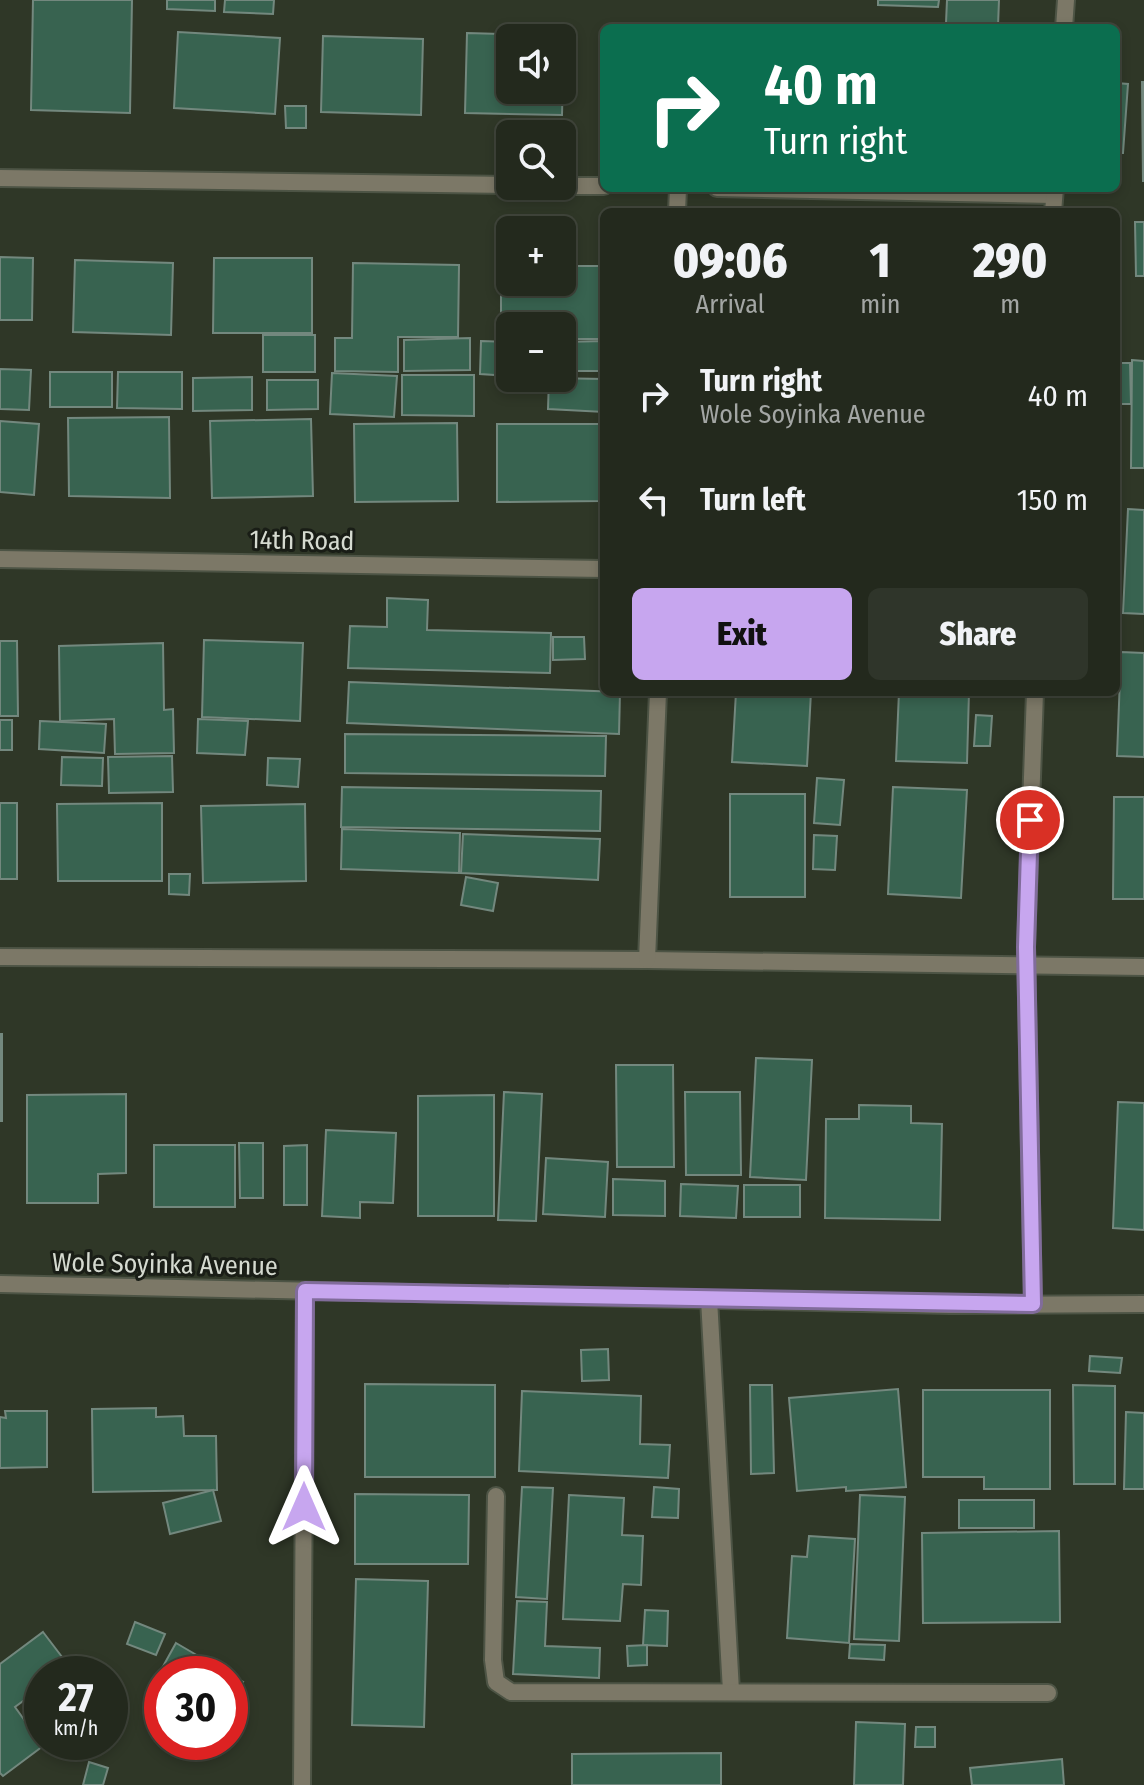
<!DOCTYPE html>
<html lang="en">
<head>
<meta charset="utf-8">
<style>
  body { margin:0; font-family:"Fira Sans Condensed",sans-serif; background:#2f352a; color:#f1f3f6; height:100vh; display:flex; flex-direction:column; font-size:30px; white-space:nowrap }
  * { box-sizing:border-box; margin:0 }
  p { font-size:26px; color:#a3a6a4 }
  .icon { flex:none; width:44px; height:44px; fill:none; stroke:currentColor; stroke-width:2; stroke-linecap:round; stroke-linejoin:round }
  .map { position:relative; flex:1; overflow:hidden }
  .sheet { position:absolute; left:600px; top:208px; width:520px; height:488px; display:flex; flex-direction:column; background:#23291d; border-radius:12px; box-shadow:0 4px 12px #0003,0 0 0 2px #40453b }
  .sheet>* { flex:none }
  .guide { position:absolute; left:600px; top:24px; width:520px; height:168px; border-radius:12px; box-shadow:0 4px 12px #0003,0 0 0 2px #40453b; background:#0b6e4f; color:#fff; overflow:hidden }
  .buttons { position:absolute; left:496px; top:24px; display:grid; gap:16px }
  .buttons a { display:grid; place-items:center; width:80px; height:80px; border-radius:12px; background:#23291d; box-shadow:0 4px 12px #0003,0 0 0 2px #40453b; font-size:40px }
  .speed { position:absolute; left:24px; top:1656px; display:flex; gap:16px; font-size:40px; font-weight:700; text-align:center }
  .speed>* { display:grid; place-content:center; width:104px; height:104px; border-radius:50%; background:#23291d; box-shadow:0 4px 12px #0003,0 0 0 2px #40453b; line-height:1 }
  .speed small { font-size:20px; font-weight:400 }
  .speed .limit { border:12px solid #d22; background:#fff; color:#111 }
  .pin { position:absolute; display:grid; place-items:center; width:68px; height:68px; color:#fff; margin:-34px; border:4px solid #fff; border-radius:50%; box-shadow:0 2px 8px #0007 }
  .me { position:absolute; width:88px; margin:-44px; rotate:0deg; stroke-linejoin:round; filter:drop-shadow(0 0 6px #0008) }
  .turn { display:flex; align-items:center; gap:28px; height:168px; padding:0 32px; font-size:36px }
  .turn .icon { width:104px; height:104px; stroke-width:2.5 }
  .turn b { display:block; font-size:56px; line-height:68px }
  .eta { display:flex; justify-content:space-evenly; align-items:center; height:136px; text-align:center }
  .eta b { font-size:48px; font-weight:800; line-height:56px }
  .action { display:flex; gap:16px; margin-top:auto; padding:16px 32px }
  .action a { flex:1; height:92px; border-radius:12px; background:#c7a6ef; color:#111; font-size:32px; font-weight:800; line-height:92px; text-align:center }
  .action a+a { background:#2f352a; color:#f1f3f6 }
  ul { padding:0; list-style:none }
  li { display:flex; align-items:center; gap:24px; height:104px; padding:0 32px }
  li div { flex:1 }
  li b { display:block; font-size:30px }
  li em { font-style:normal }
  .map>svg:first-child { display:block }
  .building { fill:#386350; stroke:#73887e; stroke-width:2; fill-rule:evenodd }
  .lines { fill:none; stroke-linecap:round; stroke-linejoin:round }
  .street-casing { stroke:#4d5445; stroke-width:20 }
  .street { stroke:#7c7867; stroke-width:16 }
  .route-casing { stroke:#816c9b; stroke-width:20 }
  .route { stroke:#c7a6ef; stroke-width:14 }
  .labels { text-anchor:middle; stroke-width:6; stroke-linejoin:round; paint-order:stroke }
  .street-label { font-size:26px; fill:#d5dad0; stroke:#191d16 }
</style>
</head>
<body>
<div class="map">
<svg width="1144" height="1785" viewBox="0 0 1144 1785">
  <rect width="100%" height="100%" fill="#2f3727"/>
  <!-- building -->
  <g class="building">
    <path d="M33 0H132L130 113 31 110Z"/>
    <path d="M167 0H215V11L167 9Z"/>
    <path d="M225 0H274L273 14 224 12Z"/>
    <path d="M878 0H939L938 7 878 5Z"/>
    <path d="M947 0H999L998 26 946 23Z"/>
    <path d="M178 32 280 38 275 114 174 108Z"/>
    <path d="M467 33 564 36 562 115 465 113ZM510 38H562V90H510Z"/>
    <path d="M323 36 423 39 421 115 321 112Z"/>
    <path d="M1142 82H1144V181H1143Z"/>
    <path d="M1116 83 1128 84 1123 153H1116Z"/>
    <path d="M285 106H306V128H286Z"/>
    <path d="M1135 222H1144V276H1136Z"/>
    <path d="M0 257 33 258 32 320H0Z"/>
    <path d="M214 258H312V333H213Z"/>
    <path d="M75 260 173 263 171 335 73 332Z"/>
    <path d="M353 263 459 265 458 337H398V372L335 371V338H352Z"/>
    <path d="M562 266H603L604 339H562V326H510V340H501V267H510V282H562Z"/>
    <rect x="263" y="335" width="52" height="37"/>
    <path d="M470 338V370L404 371V340Z"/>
    <path d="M481 341 510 342V376L480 374Z"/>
    <path d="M604 341V371H562V342Z"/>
    <path d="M1132 360 1144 361V468H1131Z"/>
    <path d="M1116 363H1130L1131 404H1116Z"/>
    <path d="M0 369 31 370 29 410 0 409Z"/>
    <rect x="50" y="372" width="62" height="35"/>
    <path d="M118 372H182V409L117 408Z"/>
    <path d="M332 373 397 376 394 417 330 414Z"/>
    <path d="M402 375H474V416L402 415Z"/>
    <path d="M252 377V410L193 411V378Z"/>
    <path d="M549 378 604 379V412L548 409Z"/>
    <path d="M267 380H318V409L267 410Z"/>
    <path d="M169 417 170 498 69 496 68 418Z"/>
    <path d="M311 419 313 496 212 498 210 421Z"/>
    <path d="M0 421 39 424 34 495 0 492Z"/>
    <path d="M457 423 458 501 355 502 354 424Z"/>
    <path d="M497 424H600L601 501 497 502Z"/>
    <path d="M1128 509 1144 510V614L1123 613Z"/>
    <path d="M387 598 428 600 427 630 551 633 550 673 348 668 350 626 387 627Z"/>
    <path d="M553 637H584L585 659 553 660Z"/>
    <path d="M204 640 303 643 300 721 202 717Z"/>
    <path d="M0 641H17L18 716H0Z"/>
    <path d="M163 643 164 710 173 709 174 753 115 754 114 719 60 721 59 646Z"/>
    <path d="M1121 652 1144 653V757L1117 756Z"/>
    <path d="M349 682 620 692 619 734 347 723Z"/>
    <path d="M736 692H811L807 766 732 762Z"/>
    <path d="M899 692H969L967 763 896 761Z"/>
    <path d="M976 715 992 716 990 746H974Z"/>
    <path d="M198 719 248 721 245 755 197 753Z"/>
    <rect x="0" y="720" width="12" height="30"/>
    <path d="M40 721 106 724 104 753 39 749Z"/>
    <path d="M345 734 606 736 605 776 345 773Z"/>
    <path d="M172 756 173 792 109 793 108 757Z"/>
    <path d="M62 757 103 758 102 786 61 785Z"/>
    <path d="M268 758 300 759 298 787 267 785Z"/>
    <path d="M817 778 844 780 840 825 814 823Z"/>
    <path d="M342 787 601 791 600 831 341 827Z"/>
    <path d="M893 787 967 790 961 898 888 894Z"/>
    <rect x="730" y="794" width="75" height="103"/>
    <path d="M1114 797H1144V899H1113Z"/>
    <rect x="0" y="803" width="17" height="76"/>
    <path d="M162 803V881H58L57 804Z"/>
    <path d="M305 804 306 881 203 883 201 806Z"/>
    <path d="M342 829 460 833 459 873 341 869Z"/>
    <path d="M463 834 600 839 598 880 461 873Z"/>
    <path d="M814 835 837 836 835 870 813 869Z"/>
    <path d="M169 874H190L189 895 169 894Z"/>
    <path d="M466 877 498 883 493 911 461 905Z"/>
    <rect x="0" y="1034" width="2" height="87"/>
    <path d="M756 1058 812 1060 806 1180 750 1177Z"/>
    <path d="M616 1065H673L674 1167H617Z"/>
    <path d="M504 1092 542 1094 536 1221 498 1220Z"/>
    <path d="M685 1092H740L741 1175H686Z"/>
    <path d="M126 1094V1173L98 1174V1203H27V1095Z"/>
    <path d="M494 1095V1216H418V1096Z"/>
    <path d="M1118 1102 1144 1103V1230L1113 1228Z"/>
    <path d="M859 1105 911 1106V1123L942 1124 940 1220 825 1218 826 1119H859Z"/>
    <path d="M326 1130 396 1133 393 1203 360 1202V1218L322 1216Z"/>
    <path d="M239 1143H263V1198H240Z"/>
    <rect x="154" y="1145" width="81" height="62"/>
    <path d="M307 1145V1205H284V1146Z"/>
    <path d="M546 1158 608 1162 605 1217 543 1214Z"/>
    <path d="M613 1179 665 1181V1216L613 1215Z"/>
    <path d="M681 1184 738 1186 736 1218 680 1216Z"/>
    <rect x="744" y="1185" width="56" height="32"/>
    <path d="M608 1349 609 1380 582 1381 581 1350Z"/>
    <path d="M1090 1356 1122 1358 1120 1373 1089 1371Z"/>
    <path d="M365 1384 495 1385V1477H365Z"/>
    <path d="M750 1385H772L774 1473 751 1474Z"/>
    <path d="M1073 1385 1115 1386V1484H1074Z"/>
    <path d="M898 1389 906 1487 846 1491V1487L797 1491 789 1398Z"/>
    <path d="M923 1390H1050V1489H984V1477H923Z"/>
    <path d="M522 1391 641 1396 640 1444 670 1445 668 1478 519 1471Z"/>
    <path d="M156 1408V1417L183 1416 184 1436H216L217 1490 93 1492 92 1409Z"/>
    <path d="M5 1411H47V1467L0 1468V1417L6 1418Z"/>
    <path d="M1126 1412 1144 1413V1489H1124Z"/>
    <path d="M522 1487 553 1488 547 1599 516 1597Z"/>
    <path d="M654 1487 679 1489 678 1518 652 1517Z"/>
    <path d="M213 1490 221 1521 170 1534 163 1503Z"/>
    <path d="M355 1494 469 1495 468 1564H355Z"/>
    <path d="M569 1495 624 1498 622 1535 643 1536 641 1585 623 1584 620 1621 563 1619Z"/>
    <path d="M860 1495 905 1497 899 1641 854 1639Z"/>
    <rect x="959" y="1500" width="75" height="28"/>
    <path d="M1059 1531 1060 1622 923 1623 922 1533Z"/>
    <path d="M809 1536 855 1539 849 1643 787 1638 792 1556 807 1557Z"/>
    <path d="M356 1579 428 1581 424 1727 352 1725Z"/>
    <path d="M517 1601 547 1602 545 1646 600 1648 599 1678 513 1674Z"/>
    <path d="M645 1610 668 1611 667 1646 643 1645Z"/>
    <path d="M135 1622 165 1634 156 1655 127 1644Z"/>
    <path d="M43 1632 75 1674H42V1687L15 1707 43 1746 3 1776 0 1773V1664Z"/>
    <path d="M176 1643 229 1674H168L161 1670Z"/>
    <path d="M850 1644 885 1645 884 1660 849 1658Z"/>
    <path d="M647 1645V1665L628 1666 627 1646Z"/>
    <path d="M230 1675 243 1682 230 1703Z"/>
    <path d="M856 1722 905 1724 903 1785H854Z"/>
    <path d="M916 1727H935V1747H915Z"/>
    <path d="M721 1753V1785H572V1754Z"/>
    <path d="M1062 1759 1064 1785H972L970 1768Z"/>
    <path d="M89 1762 108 1768 103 1785H83Z"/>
  </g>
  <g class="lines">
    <defs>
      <g id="street">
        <path d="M1064 28 1066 0"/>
        <path d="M0 178 510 185"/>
        <path d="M562 186H604"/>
        <path d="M717 188 1054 195"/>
        <path d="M677 212 678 188"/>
        <path d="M1053 212 1055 188"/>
        <path d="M0 559 604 569"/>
        <path d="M0 957 647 960 1144 967"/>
        <path d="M647 960 658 692"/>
        <path d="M0 1284 950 1305 1144 1304"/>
        <path d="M709 1299 731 1691"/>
        <path d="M1033 1304 1026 947 1035 692"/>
        <path d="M496 1496 493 1660 496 1682 511 1692 1048 1693"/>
        <path d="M302 1785 305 1291"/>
      </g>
    </defs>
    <!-- street casing -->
    <use href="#street" class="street-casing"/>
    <!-- street -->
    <use href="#street" class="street"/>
  </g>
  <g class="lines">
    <defs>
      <path id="route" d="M304 1507 305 1291 1033 1304 1026 947 1030 820"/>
    </defs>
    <!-- route casing -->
    <use href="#route" class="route-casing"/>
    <!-- route -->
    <use href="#route" class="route"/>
  </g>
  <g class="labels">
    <!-- street labels -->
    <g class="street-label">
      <text transform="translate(302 540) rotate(1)" y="9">14th Road</text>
      <text transform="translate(165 1264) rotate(1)" y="9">Wole Soyinka Avenue</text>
    </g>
  </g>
</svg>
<div class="buttons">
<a><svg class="icon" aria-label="sound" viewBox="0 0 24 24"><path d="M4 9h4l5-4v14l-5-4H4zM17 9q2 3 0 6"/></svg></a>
<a><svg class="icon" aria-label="search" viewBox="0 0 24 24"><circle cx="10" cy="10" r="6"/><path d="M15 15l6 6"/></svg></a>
<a>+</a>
<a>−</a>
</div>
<div class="speed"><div>27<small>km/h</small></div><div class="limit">30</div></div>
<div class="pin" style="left:1030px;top:820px;background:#d93025"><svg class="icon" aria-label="arrive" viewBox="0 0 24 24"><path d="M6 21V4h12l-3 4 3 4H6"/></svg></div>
<svg class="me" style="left:304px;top:1507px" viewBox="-20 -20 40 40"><path d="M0-17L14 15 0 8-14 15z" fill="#c7a6ef" stroke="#fff" stroke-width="4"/></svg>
<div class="guide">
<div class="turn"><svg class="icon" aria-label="right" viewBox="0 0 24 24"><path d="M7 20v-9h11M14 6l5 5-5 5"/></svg><div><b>40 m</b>Turn right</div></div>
</div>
<section class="sheet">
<div class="eta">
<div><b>09:06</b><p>Arrival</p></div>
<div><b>1</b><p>min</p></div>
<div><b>290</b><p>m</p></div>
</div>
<ul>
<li><svg class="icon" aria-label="right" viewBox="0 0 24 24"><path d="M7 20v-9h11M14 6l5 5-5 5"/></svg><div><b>Turn right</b><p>Wole Soyinka Avenue</p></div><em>40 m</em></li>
<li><svg class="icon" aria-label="left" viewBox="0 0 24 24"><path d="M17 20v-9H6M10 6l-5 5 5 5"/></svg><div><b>Turn left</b></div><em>150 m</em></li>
</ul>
<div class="action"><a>Exit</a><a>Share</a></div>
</section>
</div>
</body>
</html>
